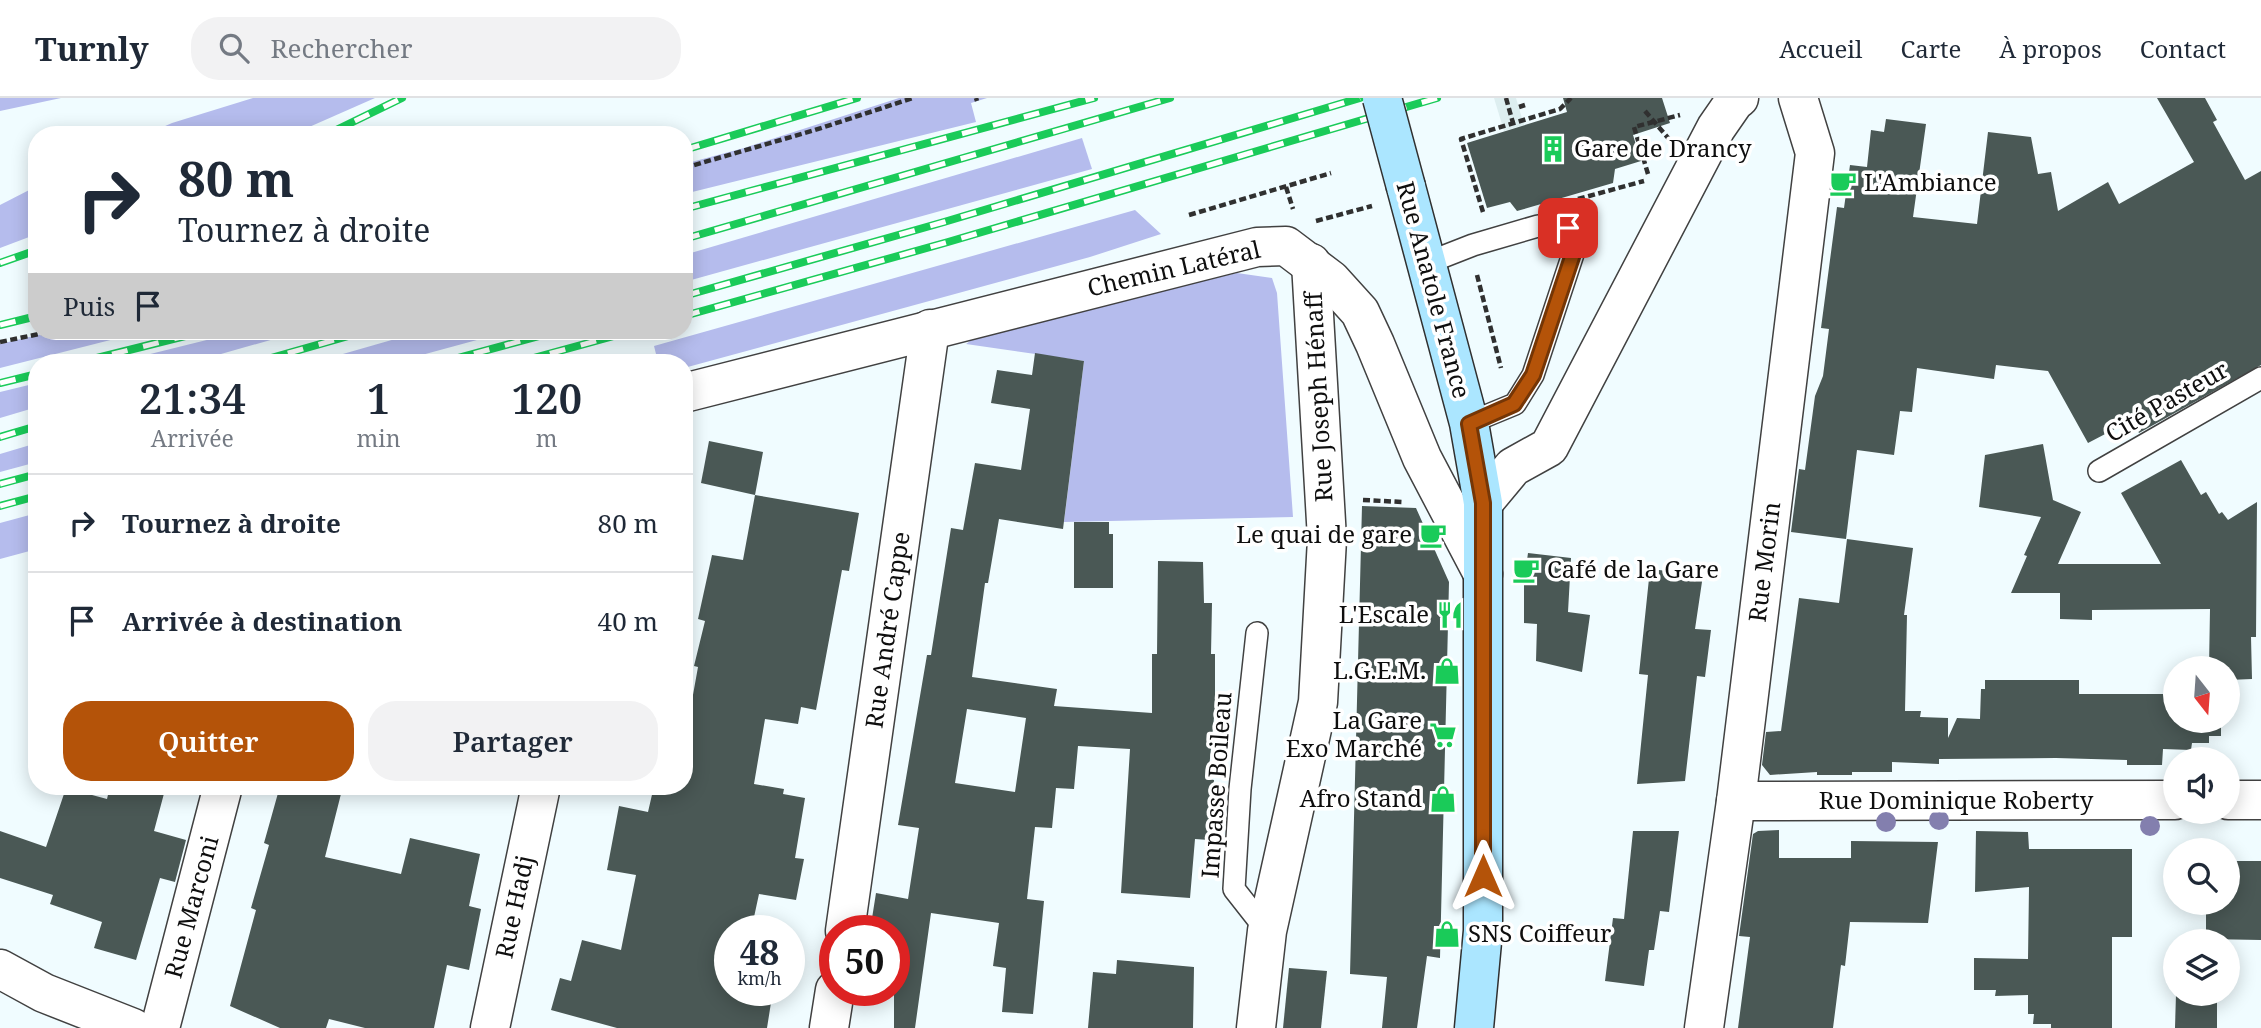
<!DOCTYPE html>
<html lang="fr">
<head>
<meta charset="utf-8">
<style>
  body { margin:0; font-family:"Noto Serif",serif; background:#f2f2f3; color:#1f2937; height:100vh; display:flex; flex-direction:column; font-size:26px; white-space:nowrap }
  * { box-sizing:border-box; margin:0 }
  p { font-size:23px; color:#747a83 }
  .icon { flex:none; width:38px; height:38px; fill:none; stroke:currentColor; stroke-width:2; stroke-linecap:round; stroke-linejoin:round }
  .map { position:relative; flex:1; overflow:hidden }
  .panel { position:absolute; left:28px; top:256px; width:665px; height:441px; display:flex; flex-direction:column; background:#fff; border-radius:28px; box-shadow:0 4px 18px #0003 }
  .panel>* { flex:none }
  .top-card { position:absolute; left:28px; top:28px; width:665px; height:214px; border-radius:28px; box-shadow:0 4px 18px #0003; background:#fff; color:#1f2937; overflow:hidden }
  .needle { width:46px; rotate:163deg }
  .buttons { position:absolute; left:2163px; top:558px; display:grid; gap:14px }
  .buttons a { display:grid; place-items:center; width:77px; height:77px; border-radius:50%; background:#fff; box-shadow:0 4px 18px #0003; font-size:35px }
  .speed { position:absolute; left:714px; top:817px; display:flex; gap:14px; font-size:35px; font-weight:700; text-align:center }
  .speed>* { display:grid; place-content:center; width:91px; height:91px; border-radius:50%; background:#fff; box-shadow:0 4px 18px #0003; line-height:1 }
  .speed small { font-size:18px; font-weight:400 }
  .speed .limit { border:10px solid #d22; background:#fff; color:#111 }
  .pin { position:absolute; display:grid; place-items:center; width:60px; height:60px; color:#fff; margin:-30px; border-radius:14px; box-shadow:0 4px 10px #0006 }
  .me { position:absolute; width:77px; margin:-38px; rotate:0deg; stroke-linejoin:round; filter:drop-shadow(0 0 5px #0008) }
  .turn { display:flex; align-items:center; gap:24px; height:147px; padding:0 35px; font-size:32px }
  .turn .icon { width:91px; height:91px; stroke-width:2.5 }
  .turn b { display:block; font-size:49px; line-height:60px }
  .then { display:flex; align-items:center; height:66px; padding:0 35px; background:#0003; gap:14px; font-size:26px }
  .eta { display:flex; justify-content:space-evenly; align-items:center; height:119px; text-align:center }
  .eta b { font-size:42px; font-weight:600; line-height:49px }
  .primary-button { display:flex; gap:14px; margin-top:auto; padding:14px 35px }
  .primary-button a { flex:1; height:80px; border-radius:28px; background:#b45309; color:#fff; font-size:28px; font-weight:600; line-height:80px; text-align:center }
  .primary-button a+a { background:#f2f2f3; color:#1f2937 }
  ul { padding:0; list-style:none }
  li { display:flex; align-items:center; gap:21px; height:98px; padding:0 35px; border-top:2px solid #e0e1e3 }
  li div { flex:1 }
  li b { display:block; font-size:26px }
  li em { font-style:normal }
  header { display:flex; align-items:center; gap:42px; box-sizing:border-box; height:98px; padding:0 35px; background:#fff; border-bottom:2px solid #e0e1e3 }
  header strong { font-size:33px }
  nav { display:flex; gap:38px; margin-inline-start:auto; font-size:24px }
  .search { width:490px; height:63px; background:#f2f2f3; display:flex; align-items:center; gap:18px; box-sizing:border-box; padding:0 24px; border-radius:28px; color:#747a83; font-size:26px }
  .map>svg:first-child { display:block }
  .green { fill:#b5bced }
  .plaza { fill:#ddeef0 }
  .building { fill:#4a5855; fill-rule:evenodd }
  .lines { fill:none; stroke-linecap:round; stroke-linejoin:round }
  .lane-casing { stroke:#414141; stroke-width:24 }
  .street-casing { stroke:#414141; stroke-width:41 }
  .secondary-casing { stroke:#303030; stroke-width:41 }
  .path { stroke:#303030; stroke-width:4.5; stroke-dasharray:7 3.5; stroke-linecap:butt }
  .lane { stroke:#fff; stroke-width:21 }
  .street { stroke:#fff; stroke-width:38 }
  .secondary { stroke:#abe6ff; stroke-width:38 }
  .rail-casing { stroke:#1acb59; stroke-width:8 }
  .rail { stroke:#fff; stroke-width:5; stroke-dasharray:16; stroke-linecap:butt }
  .secondary-bridge-casing { stroke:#303030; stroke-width:41; stroke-linecap:butt }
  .secondary-bridge { stroke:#abe6ff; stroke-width:38 }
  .tree { fill:#837fae }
  .route-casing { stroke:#753606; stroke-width:18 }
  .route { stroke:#b45309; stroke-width:12 }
  .labels { text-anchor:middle; stroke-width:7; stroke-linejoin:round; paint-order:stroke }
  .poi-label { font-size:24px; fill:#0e0e0e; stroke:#fff; text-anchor:end }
  .street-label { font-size:24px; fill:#0e0e0e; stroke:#fff }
</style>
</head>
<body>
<header>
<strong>Turnly</strong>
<div class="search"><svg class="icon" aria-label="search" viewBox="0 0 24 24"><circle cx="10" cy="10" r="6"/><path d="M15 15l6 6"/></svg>Rechercher</div>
<nav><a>Accueil</a><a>Carte</a><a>À propos</a><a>Contact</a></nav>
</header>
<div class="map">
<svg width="2261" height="930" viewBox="0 0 2261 930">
  <rect width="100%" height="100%" fill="#f0fcff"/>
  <!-- green -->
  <g class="green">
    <path d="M0 0H61L0 13Z"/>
    <path d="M253 0H375L291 37H145L172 25Z"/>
    <path d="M899 0H987L971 5 976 24 684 96V66L744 50Z"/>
    <path d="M1082 40 1092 71 684 184V157Z"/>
    <path d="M37 88V136L0 150V107Z"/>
    <path d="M1135 112 1161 136 1090 159 684 270V264H658L654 248Z"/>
    <path d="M1237 175 1272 180 1277 195 1293 419 1064 424 1084 263 966 246 985 232Z"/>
    <path d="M54 233H146L0 270V246Z"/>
    <path d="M243 233H302L193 264H118Z"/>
    <path d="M423 233H510L396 264H315Z"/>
    <path d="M37 285V309L0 320V294Z"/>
    <path d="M37 345V364L0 374V356Z"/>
    <path d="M37 415V451L0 461V425Z"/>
  </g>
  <!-- plaza -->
  <path class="plaza" d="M1494 0H1516L1524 27 1504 33Z"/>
  <!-- building -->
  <g class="building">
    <path d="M1563 0H1662L1670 25 1633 37 1641 63 1615 71 1613 85 1517 113 1510 104 1487 110 1467 45 1567 14Z"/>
    <path d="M2157 0H2205L2217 22 2213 24 2245 82 2261 73V267L2139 335 2132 322 2088 345 2048 273 1996 267 1994 281 1917 270 1912 314 1900 313 1894 357 1857 352 1846 441 1791 434 1799 371 1805 372 1815 298 1823 278 1829 231 1821 230 1837 109 1844 110 1850 67 1867 69 1871 32 1884 34 1886 21 1926 26 1913 119 1977 126 1988 34 2031 39 2038 76 2051 74 2058 113 2108 84 2119 106 2194 64Z"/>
    <path d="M1035 255 1084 263 1063 431 999 421 988 485H985L972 579 1057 591 1054 608 1152 615V556H1157L1158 463 1203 464 1204 505H1212L1211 556H1215V609L1208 681 1214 682 1209 742 1195 741 1190 800 1121 795 1130 651 1078 648 1074 691 1056 690 1052 730 1035 729 1027 801 1044 803 1033 916 1002 914 1006 870 993 868 999 825 931 815 915 930H894V833H870L876 795 908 801 919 730 898 727 927 557H931L951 430 963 432 975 365 1021 372 1030 311 991 305 997 272 1032 277ZM967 611 1026 620 1015 694 955 685Z"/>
    <path d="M709 343 763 354 755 397 701 385Z"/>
    <path d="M2043 346 2053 402 2081 414 2058 466H2161L2121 395 2181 362 2201 397 2206 394 2219 416 2222 414 2228 422 2257 404 2256 539H2251L2252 581 2228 582V570H2209L2210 511 2092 512V522L2060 521V495H2011L2027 458 2024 457 2041 419 1979 409 1985 357Z"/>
    <path d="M755 397 859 415 849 473 842 472 816 612 801 609 798 626 765 621 754 686 784 691 783 696 805 700 795 760 804 761 796 802 759 796 751 833H730V892H773L767 930H617L551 912 560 880 571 883 582 842 621 852 636 777 607 772 619 708 648 714 654 688H684V647L698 569 694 568 705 523 698 521 712 457 743 462Z"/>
    <path d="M1362 408 1416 410 1449 484 1440 860 1427 858 1417 930H1382L1387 879 1350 876Z"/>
    <path d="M1074 424H1109V436H1113V490H1074Z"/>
    <path d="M1847 441 1913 450 1904 517H1907L1905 613H1921L1920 619 1948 620V640L1957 620 1980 621 1981 591H1985V582H2079V596H2165V592H2175V623H2221V638H2209V645H2192L2191 652 2163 651 2162 667H2127V662L2056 660 1939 661V666L1892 664V674H1852V677H1817V674L1770 677 1762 667 1766 634 1781 633 1799 500 1839 505Z"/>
    <path d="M1528 455 1571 460 1568 514 1590 517 1582 574 1536 563 1537 526 1524 525V483Z"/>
    <path d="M1650 471 1703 477 1695 531 1711 532 1705 579 1697 578 1685 683 1637 686 1648 577 1639 576Z"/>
    <path d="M110 688H166L154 733 186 742 175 784 160 780 136 862 94 850 102 824 50 806 53 797 0 780V733L46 749 66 690 107 701Z"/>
    <path d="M280 688H343L325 759 401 776 410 740 480 756 469 808 481 811 469 872 447 867 434 930H365L329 921 326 930H280L230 908 256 812 251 810 269 747 264 745Z"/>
    <path d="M1779 732V760H1851V743L1938 744 1928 825 1850 824 1845 868 1841 867 1833 930H1738L1750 839 1739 838 1753 736 1758 733Z"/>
    <path d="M1633 733H1679L1669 814 1660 813 1654 852H1649L1644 888 1605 883 1613 820 1624 821Z"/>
    <path d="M1976 733 2028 734 2029 751H2132V839H2112V930H2051V926H2033L2034 916H2028V897L1995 898 1996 892H1974V860L2028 861 2029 789 1975 794Z"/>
    <path d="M2228 763H2261V842L2206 841V805H2228Z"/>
    <path d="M1117 862 1194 869 1193 930H1088L1093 874 1116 876Z"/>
    <path d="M1289 870 1327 873 1321 930H1283Z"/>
    <path d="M2176 896H2217V930H2175Z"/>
  </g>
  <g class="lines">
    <defs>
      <g id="lane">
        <path d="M1427 165 1473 147 1538 128 1568 130 1575 150 1533 277 1515 306 1469 325"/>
        <path d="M2099 373 2261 280"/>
        <path d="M1257 535 1240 691 1234 791 1267 833"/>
      </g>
      <g id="street">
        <path d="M684 295 1257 149 1286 148 1331 182 1360 214 1375 246 1422 360 1483 476"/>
        <path d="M1483 405 1513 369 1549 349 1716 30 1734 4 1739 0"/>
        <path d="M2228 702H2261"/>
        <path d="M1736 703 2175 702"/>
        <path d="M845 833 930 231"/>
        <path d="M0 871 44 895 133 930"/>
        <path d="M160 930 223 688"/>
        <path d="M490 930 541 688"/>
        <path d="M829 930 835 892"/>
        <path d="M1256 930 1267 833 1318 604 1327 441 1311 165"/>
        <path d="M1704 930 1736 703 1815 55 1798 0"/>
      </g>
      <path id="secondary" d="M1406 89 1469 325 1483 405V833L1474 930"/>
    </defs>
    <!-- lane casing -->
    <use href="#lane" class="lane-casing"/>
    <!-- street casing -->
    <use href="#street" class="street-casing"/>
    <!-- secondary casing -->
    <use href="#secondary" class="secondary-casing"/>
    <!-- path -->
    <g class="path">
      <path d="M976 0 977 3"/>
      <path d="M1506 0 1513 25"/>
      <path d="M1519 9 1525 7"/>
      <path d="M1645 13 1669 41"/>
      <path d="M684 70 815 32 913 0"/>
      <path d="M1648 76 1634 29 1680 17"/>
      <path d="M1286 89 1293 111"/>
      <path d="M1578 101 1644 83"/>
      <path d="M1483 114 1461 41 1560 11 1571 0"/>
      <path d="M1189 117 1331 75"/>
      <path d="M1316 123 1372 108"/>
      <path d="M1477 177 1501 270"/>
      <path d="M0 244 54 233"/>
      <path d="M1363 402 1403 404"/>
    </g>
    <!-- lane -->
    <use href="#lane" class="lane"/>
    <!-- street -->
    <use href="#street" class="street"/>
    <!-- secondary -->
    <use href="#secondary" class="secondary"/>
    <defs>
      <g id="rail">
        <path d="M326 37 402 0"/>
        <path d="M684 52 857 0"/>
        <path d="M684 111 1094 0"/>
        <path d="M684 141 1170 0"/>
        <path d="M0 165 37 152"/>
        <path d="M684 198 944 124 1360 0"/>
        <path d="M684 218 948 144 1437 0"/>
        <path d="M0 227 37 218"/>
        <path d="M81 264 205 233"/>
        <path d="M257 264 366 233"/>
        <path d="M443 264 558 233"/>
        <path d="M519 264 632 233"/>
        <path d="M0 285 37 276"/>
        <path d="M0 339 37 328"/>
        <path d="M0 386 37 376"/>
        <path d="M0 408 37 398"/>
      </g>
    </defs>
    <!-- rail casing -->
    <use href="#rail" class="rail-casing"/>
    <!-- rail -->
    <use href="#rail" class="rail"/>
    <defs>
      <path id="secondary-bridge" d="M1382 0 1406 89"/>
    </defs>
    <!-- secondary-bridge casing -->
    <use href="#secondary-bridge" class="secondary-bridge-casing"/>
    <!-- secondary-bridge -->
    <use href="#secondary-bridge" class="secondary-bridge"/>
  </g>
  <!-- trees -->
  <g class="tree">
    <circle cx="1939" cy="722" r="10"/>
    <circle cx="1886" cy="724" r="10"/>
    <circle cx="2150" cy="728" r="10"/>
  </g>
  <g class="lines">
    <defs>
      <path id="route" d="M1483 778V405L1469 326 1514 306 1533 277 1575 150 1568 130"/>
    </defs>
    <!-- route casing -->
    <use href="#route" class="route-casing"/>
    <!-- route -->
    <use href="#route" class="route"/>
  </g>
  <!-- icons -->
  <defs>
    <symbol id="building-bare" viewBox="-9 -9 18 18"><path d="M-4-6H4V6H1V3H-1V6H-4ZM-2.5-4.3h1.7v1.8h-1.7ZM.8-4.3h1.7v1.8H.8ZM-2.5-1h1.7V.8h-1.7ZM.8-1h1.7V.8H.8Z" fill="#1acb59" stroke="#fff" stroke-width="2.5" paint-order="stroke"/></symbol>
    <symbol id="cafe-bare" viewBox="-9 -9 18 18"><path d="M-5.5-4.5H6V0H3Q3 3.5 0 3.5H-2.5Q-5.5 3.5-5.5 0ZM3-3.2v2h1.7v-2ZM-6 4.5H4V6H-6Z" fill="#1acb59" stroke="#fff" stroke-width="2.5" paint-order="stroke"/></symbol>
    <symbol id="restaurant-bare" viewBox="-9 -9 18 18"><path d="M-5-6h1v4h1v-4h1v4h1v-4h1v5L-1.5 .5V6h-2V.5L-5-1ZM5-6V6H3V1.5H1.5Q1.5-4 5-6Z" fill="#1acb59" stroke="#fff" stroke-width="2.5" paint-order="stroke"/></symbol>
    <symbol id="shop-bare" viewBox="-9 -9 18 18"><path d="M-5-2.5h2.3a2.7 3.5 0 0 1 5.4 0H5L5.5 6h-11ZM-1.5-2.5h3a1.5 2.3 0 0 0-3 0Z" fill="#1acb59" stroke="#fff" stroke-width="2.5" paint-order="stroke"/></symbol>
    <symbol id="supermarket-bare" viewBox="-9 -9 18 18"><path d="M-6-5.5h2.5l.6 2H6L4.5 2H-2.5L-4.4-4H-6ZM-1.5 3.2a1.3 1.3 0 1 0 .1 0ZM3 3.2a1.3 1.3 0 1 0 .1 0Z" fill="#1acb59" stroke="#fff" stroke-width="2.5" paint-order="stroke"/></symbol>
  </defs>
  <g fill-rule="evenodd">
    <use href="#building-bare" x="1534" y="32" width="38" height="38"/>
    <use href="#cafe-bare" x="1824" y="66" width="38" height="38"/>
    <use href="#cafe-bare" x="1414" y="418" width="38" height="38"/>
    <use href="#cafe-bare" x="1507" y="453" width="38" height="38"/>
    <use href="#restaurant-bare" x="1431" y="498" width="38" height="38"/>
    <use href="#shop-bare" x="1428" y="554" width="38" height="38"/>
    <use href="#supermarket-bare" x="1424" y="618" width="38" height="38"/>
    <use href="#shop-bare" x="1424" y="682" width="38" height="38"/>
    <use href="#shop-bare" x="1428" y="817" width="38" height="38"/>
  </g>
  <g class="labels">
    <!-- poi labels -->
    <g class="poi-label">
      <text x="1574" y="59" text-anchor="start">Gare de Drancy</text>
      <text x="1864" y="93" text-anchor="start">L'Ambiance</text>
      <text x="1412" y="445">Le quai de gare</text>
      <text x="1547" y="480" text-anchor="start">Café de la Gare</text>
      <text x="1429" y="525">L'Escale</text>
      <text x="1426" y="581">L.G.E.M.</text>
      <text x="1422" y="631">La Gare<tspan x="1422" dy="28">Exo Marché</tspan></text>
      <text x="1422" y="709">Afro Stand</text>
      <text x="1468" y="844" text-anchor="start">SNS Coiffeur</text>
    </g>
    <!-- street labels -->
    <g class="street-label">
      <text transform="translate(1174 171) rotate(-13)" y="8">Chemin Latéral</text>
      <text transform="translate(1433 192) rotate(75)" y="8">Rue Anatole France</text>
      <text transform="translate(1319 299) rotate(-93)" y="8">Rue Joseph Hénaff</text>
      <text transform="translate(2167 304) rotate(-30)" y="8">Cité Pasteur</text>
      <text transform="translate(1765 464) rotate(-83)" y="8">Rue Morin</text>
      <text transform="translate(888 532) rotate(-82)" y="8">Rue André Cappe</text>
      <text transform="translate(1217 687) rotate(-86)" y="8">Impasse Boileau</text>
      <text x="1956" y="711">Rue Dominique Roberty</text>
      <text transform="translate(192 809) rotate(-75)" y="8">Rue Marconi</text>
      <text transform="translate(515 809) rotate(-78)" y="8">Rue Hadj</text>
    </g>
  </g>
</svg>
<div class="buttons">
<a><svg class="needle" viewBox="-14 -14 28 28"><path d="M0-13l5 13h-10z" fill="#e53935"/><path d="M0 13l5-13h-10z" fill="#747a83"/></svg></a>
<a><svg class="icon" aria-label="sound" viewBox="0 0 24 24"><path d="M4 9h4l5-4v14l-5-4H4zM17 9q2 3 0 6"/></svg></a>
<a><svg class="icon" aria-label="search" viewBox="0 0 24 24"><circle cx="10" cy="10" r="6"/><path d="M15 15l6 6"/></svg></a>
<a><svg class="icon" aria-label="layers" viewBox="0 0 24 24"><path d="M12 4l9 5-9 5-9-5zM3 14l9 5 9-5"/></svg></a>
</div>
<div class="speed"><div>48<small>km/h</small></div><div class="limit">50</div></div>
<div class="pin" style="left:1568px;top:130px;background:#d93025"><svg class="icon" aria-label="arrive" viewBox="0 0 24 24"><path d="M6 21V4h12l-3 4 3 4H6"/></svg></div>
<svg class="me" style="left:1483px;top:778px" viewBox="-20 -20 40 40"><path d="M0-17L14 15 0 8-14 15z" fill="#b45309" stroke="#fff" stroke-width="4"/></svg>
<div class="top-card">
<div class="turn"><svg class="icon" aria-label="right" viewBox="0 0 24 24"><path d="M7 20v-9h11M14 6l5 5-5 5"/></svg><div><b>80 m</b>Tournez à droite</div></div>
<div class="then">Puis<svg class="icon" aria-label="arrive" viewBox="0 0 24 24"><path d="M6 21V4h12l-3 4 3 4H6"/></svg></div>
</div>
<section class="panel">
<div class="eta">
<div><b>21:34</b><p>Arrivée</p></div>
<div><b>1</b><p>min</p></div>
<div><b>120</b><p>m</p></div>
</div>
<ul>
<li><svg class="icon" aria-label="right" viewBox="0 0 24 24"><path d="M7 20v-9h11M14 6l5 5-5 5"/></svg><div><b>Tournez à droite</b></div><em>80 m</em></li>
<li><svg class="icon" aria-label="arrive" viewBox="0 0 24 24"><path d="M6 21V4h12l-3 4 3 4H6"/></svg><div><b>Arrivée à destination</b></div><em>40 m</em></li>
</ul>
<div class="primary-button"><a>Quitter</a><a>Partager</a></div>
</section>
</div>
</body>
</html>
